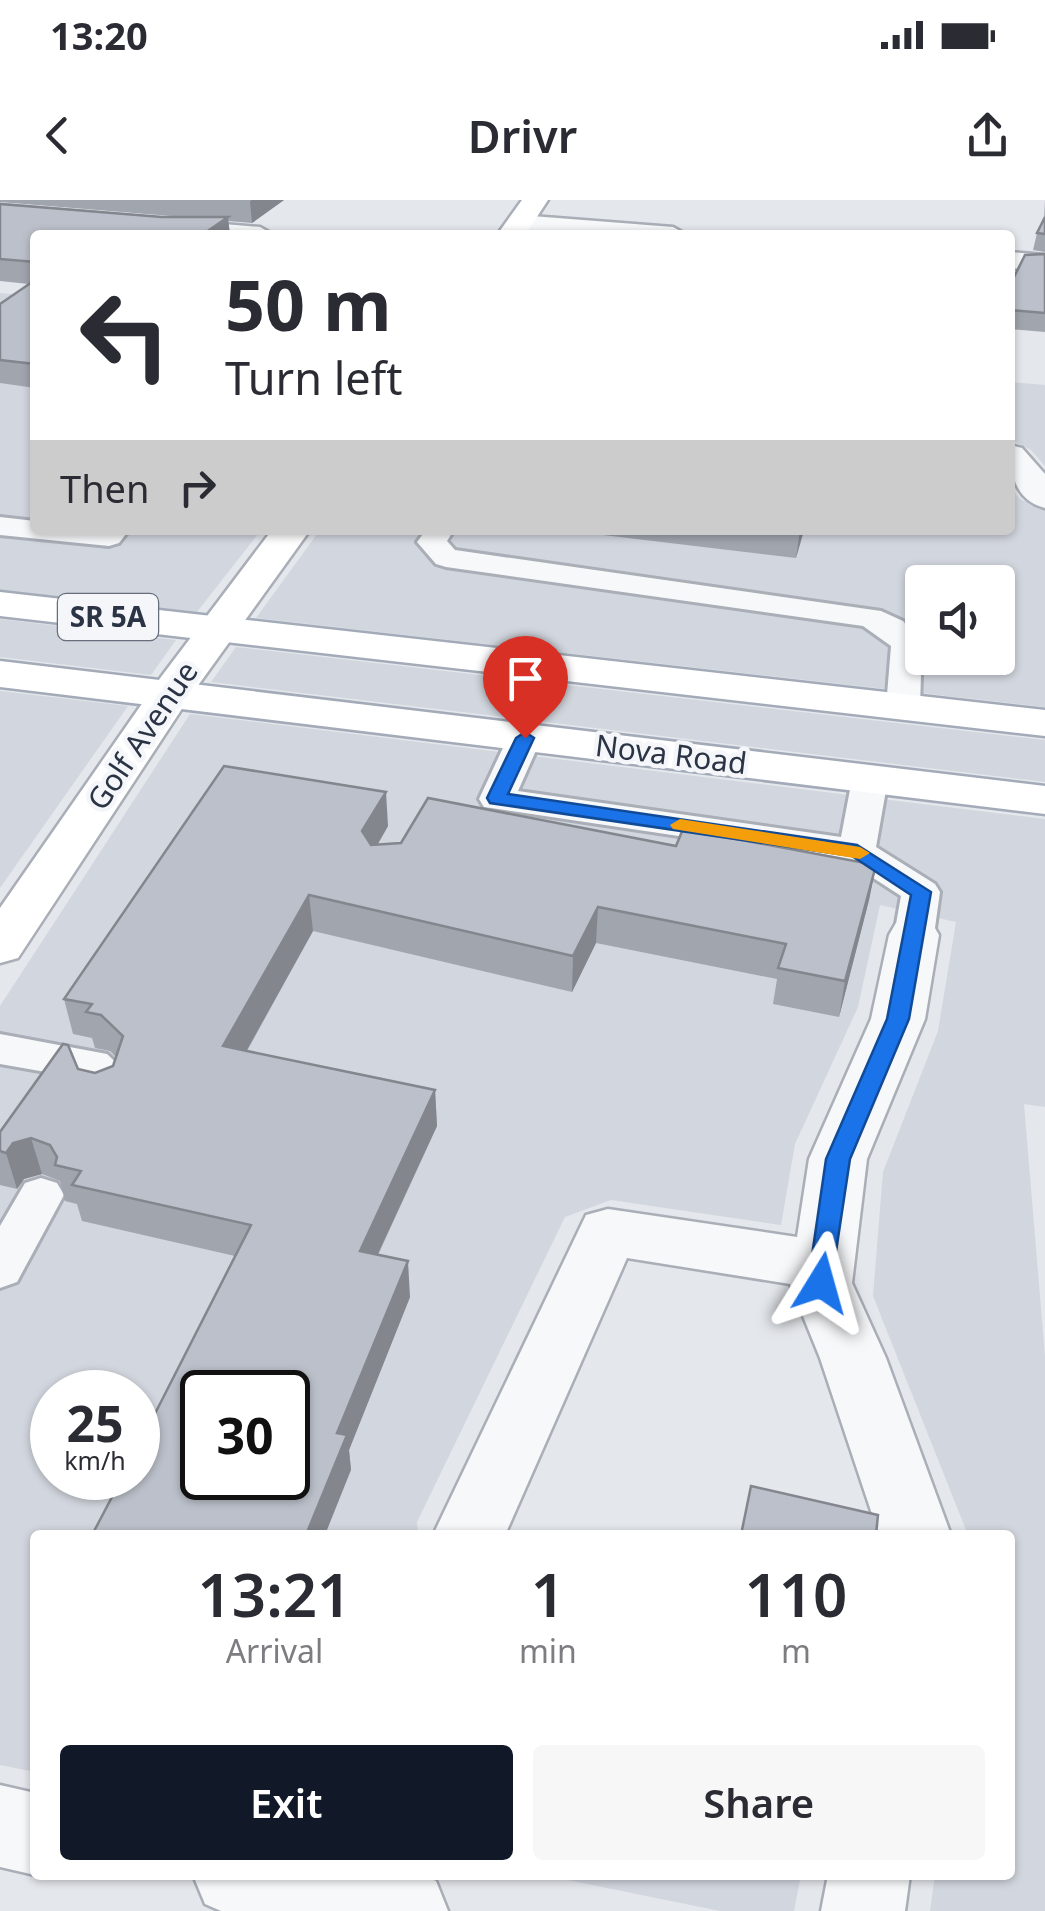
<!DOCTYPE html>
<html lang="en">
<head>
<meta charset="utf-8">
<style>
  body { margin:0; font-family:"Noto Sans",sans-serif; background:#f7f7f7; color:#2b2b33; height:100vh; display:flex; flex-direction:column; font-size:38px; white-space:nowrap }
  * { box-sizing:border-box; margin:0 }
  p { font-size:32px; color:#7c7c81 }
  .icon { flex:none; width:55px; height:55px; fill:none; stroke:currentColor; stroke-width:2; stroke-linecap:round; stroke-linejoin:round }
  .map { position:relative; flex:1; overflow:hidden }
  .panel { position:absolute; left:30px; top:1330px; width:985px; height:350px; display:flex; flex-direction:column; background:#fff; border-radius:10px; box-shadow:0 2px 8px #0004 }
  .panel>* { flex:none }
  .banner { position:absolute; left:30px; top:30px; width:985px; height:305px; border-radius:10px; box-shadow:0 2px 8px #0004; background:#fff; color:#2b2b33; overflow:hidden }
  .buttons { position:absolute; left:905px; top:365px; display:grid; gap:20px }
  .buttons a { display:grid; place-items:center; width:110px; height:110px; border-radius:10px; background:#fff; box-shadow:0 2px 8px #0004; font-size:50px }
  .speed { position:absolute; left:30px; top:1170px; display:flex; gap:20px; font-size:50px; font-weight:700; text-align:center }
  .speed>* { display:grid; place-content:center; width:130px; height:130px; border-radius:50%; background:#fff; box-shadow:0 2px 8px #0004; line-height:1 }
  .speed small { font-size:25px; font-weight:400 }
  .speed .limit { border:5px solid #111; border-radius:15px; background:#fff; color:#111 }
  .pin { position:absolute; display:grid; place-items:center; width:85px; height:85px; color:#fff; margin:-102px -42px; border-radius:50% 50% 50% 0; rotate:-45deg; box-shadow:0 0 10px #0007 }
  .pin .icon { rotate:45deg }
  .me { position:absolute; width:110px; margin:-55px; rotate:8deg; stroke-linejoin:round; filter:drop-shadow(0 0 8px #0008) }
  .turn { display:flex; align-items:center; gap:35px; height:210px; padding:0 30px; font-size:45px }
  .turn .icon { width:130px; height:130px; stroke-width:2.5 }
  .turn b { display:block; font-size:70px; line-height:85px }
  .then { display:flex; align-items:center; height:95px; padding:0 30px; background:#0003; gap:20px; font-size:38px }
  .eta { display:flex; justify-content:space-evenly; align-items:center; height:170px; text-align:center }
  .eta b { font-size:60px; font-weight:600; line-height:70px }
  .action { display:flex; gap:20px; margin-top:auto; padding:20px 30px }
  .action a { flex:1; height:115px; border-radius:10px; background:#111827; color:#fff; font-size:40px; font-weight:600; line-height:115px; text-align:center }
  .action a+a { background:#f7f7f7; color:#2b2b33 }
  .status { display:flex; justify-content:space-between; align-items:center; height:70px; padding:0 50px; background:#fff; direction:ltr }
  .status svg { height:28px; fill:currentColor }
  header { display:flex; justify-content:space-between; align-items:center; height:130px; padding:0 30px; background:#fff; font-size:45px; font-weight:600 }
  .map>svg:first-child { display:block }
  .built { fill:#d2d6de; fill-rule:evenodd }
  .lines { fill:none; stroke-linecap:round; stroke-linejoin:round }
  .lane-casing { stroke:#a9aeb7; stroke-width:6 }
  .street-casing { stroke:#a9aeb7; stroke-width:5 }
  .secondary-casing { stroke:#a9aeb7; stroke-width:5 }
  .primary-casing { stroke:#a3abb8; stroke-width:5 }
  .lane { fill:#f7f8fa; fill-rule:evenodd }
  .street { fill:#f7f8fa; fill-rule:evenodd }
  .secondary { fill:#fff; fill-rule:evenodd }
  .primary { fill:#fff; fill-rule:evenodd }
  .wall { fill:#a1a5ae }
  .shaded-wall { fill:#83868d }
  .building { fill:#bbc0ca; stroke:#83868d; stroke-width:2.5; fill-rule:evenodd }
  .route { fill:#1a73e8; stroke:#114b97; stroke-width:2.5 }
  .slow { fill:#f59e0b }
  .labels { text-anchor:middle; stroke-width:9; stroke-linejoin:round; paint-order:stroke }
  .shield { fill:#f4f6f9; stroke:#676e7b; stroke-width:2.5 }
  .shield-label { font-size:28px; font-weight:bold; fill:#2b3445 }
  .street-label { font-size:30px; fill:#2b3445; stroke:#f4f6f9 }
</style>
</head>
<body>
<div class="status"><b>13:20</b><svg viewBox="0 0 49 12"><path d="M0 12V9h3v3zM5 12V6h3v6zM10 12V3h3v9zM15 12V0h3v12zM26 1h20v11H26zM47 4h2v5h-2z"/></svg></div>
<header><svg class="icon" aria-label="back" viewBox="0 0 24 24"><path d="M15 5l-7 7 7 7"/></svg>Drivr<svg class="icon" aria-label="share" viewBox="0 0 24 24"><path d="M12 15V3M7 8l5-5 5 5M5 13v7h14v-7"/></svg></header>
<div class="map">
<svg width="1045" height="1711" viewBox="0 0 1045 1711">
  <rect width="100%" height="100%" fill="#e4e7ec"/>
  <!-- built -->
  <g class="built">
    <path d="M0 93 35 96V330H261L197 412 0 390Z"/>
    <path d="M1010 182 1045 185V266L1031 250 1010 239Z"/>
    <path d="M1010 287 1020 299 1045 310V507L256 418 320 330H1010ZM922 382H998V458H922Z"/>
    <path d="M0 419 176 440 151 475 0 457Z"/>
    <path d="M236 447 1045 540V582L211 482Z"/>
    <path d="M0 491 128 506 0 688Z"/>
    <path d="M190 514 1045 619V907L1024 904 1045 1157V1711H930L935 1675H1010V1335H968L873 1096 883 972 938 831 956 722 880 705 858 807 795 944 781 1025 611 1000 565 1017 417 1322 418 1335H35V1572L0 1565V806ZM52 1192H138V1278H52ZM202 1192H288V1278H202Z"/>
    <path d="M543 1675H801L794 1711H720Z"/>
  </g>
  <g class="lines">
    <defs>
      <g id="lane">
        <path d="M0 317 35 321V330H129L119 343 109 346 0 335Z"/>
        <path d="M426 330H454L447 341 455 350 881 411 903 421 922 443 920 507 915 514H891L886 507 891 446 863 426 446 367 436 364 417 342Z"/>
        <path d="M525 527 537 530 542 537 518 591 841 637 852 579 858 572H882L888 579 876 647 935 684 940 692 934 735 928 744 914 748 900 744 894 735 901 696 847 661 484 607 479 599 508 537 513 530Z"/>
        <path d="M0 834 107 854 129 875 118 901 103 905 88 901 80 878 0 864Z"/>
        <path d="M41 978 57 983 64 995 17 1082 0 1088V1026L25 983Z"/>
      </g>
      <g id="street">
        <path d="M0 5 260 27 274 35H165L0 21Z"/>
        <path d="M519 15 673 27 687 35H570L510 29 506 23Z"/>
        <path d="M1010 52 1045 55V71L1010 68Z"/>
        <path d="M1010 245 1022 248 1045 274V308C1014 300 1010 272 1010 245Z"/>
        <path d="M914 719 932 723 939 735 925 819 867 959 852 1083 886 1158 951 1335H879L820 1158 790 1084 627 1058 505 1335H433L586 1015 608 1009 797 1037 809 959 871 819 889 735 896 723Z"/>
        <path d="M0 1585 35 1593V1675L0 1667Z"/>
        <path d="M193 1675H421L436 1681 448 1711H221L205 1704Z"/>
        <path d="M828 1675H910L905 1711H821Z"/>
      </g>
      <g id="secondary">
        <path d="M522 0H548L525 35H497Z"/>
        <path d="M272 330H310L189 498 18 758 0 763V708L155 485Z"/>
      </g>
      <g id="primary">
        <path d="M0 392 1045 510V536L0 416Z"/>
        <path d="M0 461 1045 586V614L0 487Z"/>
      </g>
    </defs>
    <!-- lane casing -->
    <use href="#lane" class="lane-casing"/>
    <!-- street casing -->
    <use href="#street" class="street-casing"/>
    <!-- secondary casing -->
    <use href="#secondary" class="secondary-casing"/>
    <!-- primary casing -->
    <use href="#primary" class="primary-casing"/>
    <!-- lane -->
    <use href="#lane" class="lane"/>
    <!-- street -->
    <use href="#street" class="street"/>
    <!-- secondary -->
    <use href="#secondary" class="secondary"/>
    <!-- primary -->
    <use href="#primary" class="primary"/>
  </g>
  <!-- wall -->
  <g class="wall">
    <path d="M0 0H284L252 23 228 21 230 35H35V188L0 183V104L29 84 0 81V4L162 17H183L0 2Z"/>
    <path d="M1045 0V52L1033 50 1037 33 1044 19Z"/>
    <path d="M1045 54V132L1010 129V85Z"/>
    <path d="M561 330H804L796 358Z"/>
    <path d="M388 626 378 644 676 646 876 665 869 700 839 817 773 804 777 779 596 743 572 792 313 731 247 851 435 890 437 926 378 1055 410 1097 349 1250 351 1270 235 1056 82 1021 77 1004 65 1001 60 981 42 974 24 979 17 989 0 985V932L78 869 95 873 113 866 116 857 110 851 95 848 92 838 73 834 64 799Z"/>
  </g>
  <!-- shaded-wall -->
  <g class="shaded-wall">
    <path d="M252 0H284L252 23 250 1Z"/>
    <path d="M228 17 230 35H202Z"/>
    <path d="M800 330H804L796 358Z"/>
    <path d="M386 592 388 626 365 666 362 631Z"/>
    <path d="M876 665 869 700 839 817 845 781Z"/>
    <path d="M309 695 313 731 229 882 223 846Z"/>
    <path d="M598 707 596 743 572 792 573 756Z"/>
    <path d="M435 890 437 926 363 1086 360 1051Z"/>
    <path d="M31 938 42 974 24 979 17 989 6 953 13 943Z"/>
    <path d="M408 1061 410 1097 349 1250 351 1270 325 1335H306L337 1233Z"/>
  </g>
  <!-- building -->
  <g class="building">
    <path d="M0 4 162 17H228L202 35H35V62L0 59Z"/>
    <path d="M1045 17V34L1037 33Z"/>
    <path d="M1045 54V113L1010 110V85L1025 55Z"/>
    <path d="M35 80V164L0 160V104Z"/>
    <path d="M224 566 386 592 362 631 371 645 401 643 428 598 676 646 683 629 876 665 845 781 778 768 786 744 598 707 573 756 309 695 223 846 435 890 360 1051 408 1061 337 1233 347 1235 306 1335H92L122 1278H138V1247L251 1025 72 985 81 971 55 965 57 957 50 945 31 938 13 943 6 953 0 951V932L63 844 68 845 78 869 95 873 113 866 123 836 101 815 86 812 92 804 64 799ZM202 1192H288V1278H202Z"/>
    <path d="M751 1286 878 1315 876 1335H741Z"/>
  </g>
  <!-- route -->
  <path class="route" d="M525 532 534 538 508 594 857 645 931 692 909 819 850 959 830 1091H812L808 1083 826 959 887 819 911 695 852 656 490 603 487 598 516 538Z"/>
  <!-- slow -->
  <path class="slow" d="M680 619 860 647 870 653 860 659 673 629 670 625Z"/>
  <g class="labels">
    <!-- shield labels -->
    <rect class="shield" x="58" y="394" width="100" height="46" rx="8"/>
    <g class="shield-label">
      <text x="108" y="427">SR 5A</text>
    </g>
    <!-- street labels -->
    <g class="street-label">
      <text transform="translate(143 536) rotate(-56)" y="10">Golf Avenue</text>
      <text transform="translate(671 555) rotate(7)" y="10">Nova Road</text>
    </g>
  </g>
</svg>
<div class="buttons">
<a><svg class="icon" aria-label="sound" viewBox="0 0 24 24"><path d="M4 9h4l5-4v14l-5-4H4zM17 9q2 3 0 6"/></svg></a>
</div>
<div class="speed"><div>25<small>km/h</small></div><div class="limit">30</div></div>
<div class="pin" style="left:525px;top:538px;background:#d93025"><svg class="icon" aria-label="arrive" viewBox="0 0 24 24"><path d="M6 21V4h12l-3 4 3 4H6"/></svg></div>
<svg class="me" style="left:821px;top:1083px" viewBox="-20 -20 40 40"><path d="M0-17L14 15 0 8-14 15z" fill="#1a73e8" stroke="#fff" stroke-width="4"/></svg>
<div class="banner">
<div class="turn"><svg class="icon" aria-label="left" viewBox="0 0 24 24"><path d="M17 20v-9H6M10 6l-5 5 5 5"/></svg><div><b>50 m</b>Turn left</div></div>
<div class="then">Then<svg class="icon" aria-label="right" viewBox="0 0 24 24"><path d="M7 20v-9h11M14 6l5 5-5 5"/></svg></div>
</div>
<section class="panel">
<div class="eta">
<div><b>13:21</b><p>Arrival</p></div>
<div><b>1</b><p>min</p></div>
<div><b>110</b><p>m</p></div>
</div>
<div class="action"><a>Exit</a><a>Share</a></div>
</section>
</div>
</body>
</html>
